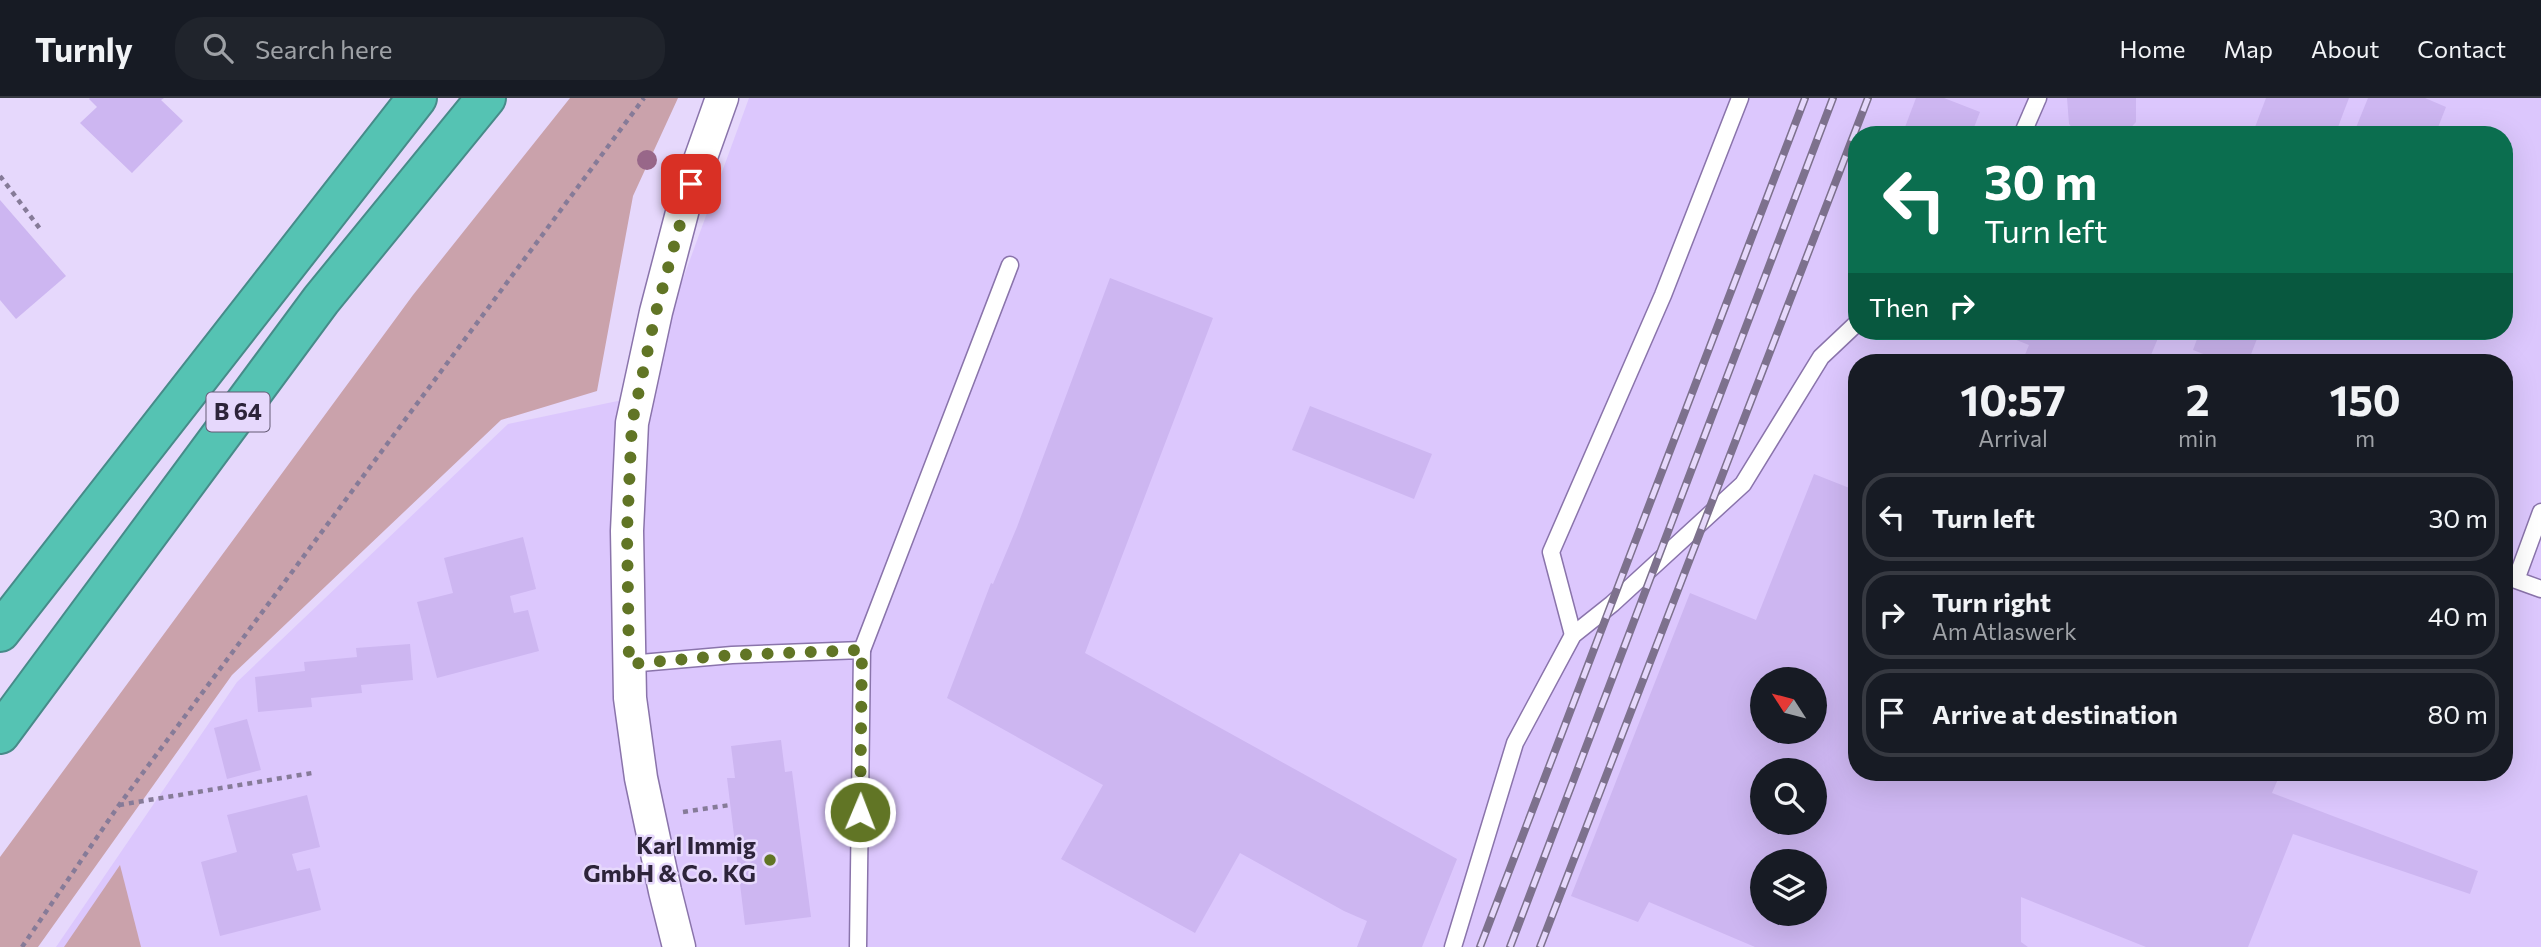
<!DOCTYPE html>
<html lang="en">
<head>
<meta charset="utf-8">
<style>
  body { margin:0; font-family:Commissioner,sans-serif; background:#20242c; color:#f1f3f6; height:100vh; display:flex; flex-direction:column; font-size:26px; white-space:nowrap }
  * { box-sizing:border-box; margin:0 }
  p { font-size:23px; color:#9ea1a6 }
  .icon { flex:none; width:38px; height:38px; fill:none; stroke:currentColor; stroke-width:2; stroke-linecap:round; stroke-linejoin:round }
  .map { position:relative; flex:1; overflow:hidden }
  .drawer { position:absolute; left:1848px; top:256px; width:665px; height:427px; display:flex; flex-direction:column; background:#171b24; border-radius:28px; box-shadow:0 7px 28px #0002 }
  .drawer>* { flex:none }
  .banner { position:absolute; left:1848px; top:28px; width:665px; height:214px; border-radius:28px; box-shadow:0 7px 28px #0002; background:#0b6e4f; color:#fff; overflow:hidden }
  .needle { width:46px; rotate:306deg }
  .buttons { position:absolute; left:1750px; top:569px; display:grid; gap:14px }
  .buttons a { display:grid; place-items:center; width:77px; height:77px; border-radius:50%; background:#171b24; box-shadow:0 7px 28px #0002; font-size:35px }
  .pin { position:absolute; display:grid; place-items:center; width:60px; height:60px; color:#fff; margin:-30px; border-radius:14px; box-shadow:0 4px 10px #0006 }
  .me { position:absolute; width:77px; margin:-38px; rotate:1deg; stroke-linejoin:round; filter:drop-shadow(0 0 5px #0008) }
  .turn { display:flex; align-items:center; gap:24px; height:147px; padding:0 21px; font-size:32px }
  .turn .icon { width:91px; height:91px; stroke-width:2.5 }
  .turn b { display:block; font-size:49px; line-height:60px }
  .then { display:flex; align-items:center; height:66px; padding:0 21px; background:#0003; gap:14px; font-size:26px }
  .eta { display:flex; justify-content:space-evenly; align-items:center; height:119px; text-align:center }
  .eta b { font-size:42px; font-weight:700; line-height:49px }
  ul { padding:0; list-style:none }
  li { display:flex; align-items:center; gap:21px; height:88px; margin:0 14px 10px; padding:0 7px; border:4px solid #363941; border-radius:28px }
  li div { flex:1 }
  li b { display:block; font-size:26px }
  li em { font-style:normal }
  header { display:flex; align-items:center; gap:42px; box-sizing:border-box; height:98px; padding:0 35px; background:#171b24; border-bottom:2px solid #363941 }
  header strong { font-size:33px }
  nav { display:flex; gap:38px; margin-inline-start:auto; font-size:24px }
  .search { width:490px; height:63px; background:#20242c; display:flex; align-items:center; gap:18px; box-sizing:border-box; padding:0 24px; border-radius:28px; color:#9ea1a6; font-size:26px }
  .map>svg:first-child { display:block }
  .built { fill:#dcc7fd; fill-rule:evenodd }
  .green { fill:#caa2ab }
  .building { fill:#cdb6f1; fill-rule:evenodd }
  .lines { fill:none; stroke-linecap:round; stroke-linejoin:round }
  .lane-casing { stroke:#8a74ab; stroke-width:19 }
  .street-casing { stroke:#8a74ab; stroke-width:35 }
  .highway-casing { stroke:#478b89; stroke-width:42 }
  .path { stroke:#867b98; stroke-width:4.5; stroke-dasharray:5 5; stroke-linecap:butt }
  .lane { stroke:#fff; stroke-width:16 }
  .street { stroke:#fff; stroke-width:32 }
  .highway { stroke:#55c3b3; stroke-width:38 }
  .rail-casing { stroke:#7d718d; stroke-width:8 }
  .rail { stroke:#e6d8fc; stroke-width:5; stroke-dasharray:16; stroke-linecap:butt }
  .tree { fill:#986789 }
  .route { stroke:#617525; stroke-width:12; stroke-dasharray:0 21.6 }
  .poi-dot { fill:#617525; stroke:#e6d8fc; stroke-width:2.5 }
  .labels { text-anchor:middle; stroke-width:5; stroke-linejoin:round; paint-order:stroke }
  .shield { fill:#e6d8fc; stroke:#645a74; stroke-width:2 }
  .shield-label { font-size:23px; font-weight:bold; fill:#2d243a }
  .poi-label { font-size:24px; font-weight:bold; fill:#2d243a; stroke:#e6d8fc; text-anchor:end }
</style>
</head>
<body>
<header>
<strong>Turnly</strong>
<div class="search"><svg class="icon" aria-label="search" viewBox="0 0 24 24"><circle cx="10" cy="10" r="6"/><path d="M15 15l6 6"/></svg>Search here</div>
<nav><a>Home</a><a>Map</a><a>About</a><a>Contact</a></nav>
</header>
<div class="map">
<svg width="2541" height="849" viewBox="0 0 2541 849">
  <rect width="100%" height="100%" fill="#e6d8fc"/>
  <!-- built -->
  <path class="built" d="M749 0H2541V849H56L237 584 508 326 651 296 680 189ZM1857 37H2504V233H1857ZM1857 264H2504V674H1857ZM1762 581H1815V634H1762ZM1762 672H1815V724H1762ZM1762 763H1815V816H1762Z"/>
  <!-- green -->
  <g class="green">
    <path d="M570 0H678L633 98 597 293 501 322 232 577 38 849H0V759L413 197Z"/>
    <path d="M120 767 141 849H64Z"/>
  </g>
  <!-- building -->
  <g class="building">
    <path d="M90 0H164L161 2 183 23 132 75 80 25 97 9 89 1Z"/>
    <path d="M1916 0H1944L1980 14 1971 37H1902Z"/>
    <path d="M2067 0H2136V24L2124 37H2072L2074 32 2069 26Z"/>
    <path d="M2266 0H2349L2335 37H2252Z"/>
    <path d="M2368 0H2425L2446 9 2435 37H2353Z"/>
    <path d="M0 102 66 178 16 221 0 202Z"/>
    <path d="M1110 180 1213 220 1085 555 1457 761 1422 849H1357L1367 823 1344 813 1240 755 1195 835 1061 761 1103 687 947 600 991 485 993 486 1017 429Z"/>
    <path d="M1994 233H2161L2148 264H2022L2029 247Z"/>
    <path d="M2200 233H2260L2248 264H2224L2193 252Z"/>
    <path d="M1310 308 1432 356 1414 401 1292 352Z"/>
    <path d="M1814 376 1857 393V674H2281L2272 695 2478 773 2470 796 2293 736 2248 849H2146L2021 799V844L2028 849H1755L1649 804 1638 824 1571 798 1690 495 1756 522ZM1762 581H1815V634H1762ZM1762 672H1815V724H1762ZM1762 763H1815V816H1762Z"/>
    <path d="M523 439 536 491 510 498 514 515 528 512 539 553 437 580 417 504 453 495 444 460Z"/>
    <path d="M410 546 413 582 361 587 362 595 311 600 312 609 258 614 255 579 305 573 304 564 357 559 356 550Z"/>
    <path d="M247 621 261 672 227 681 214 630Z"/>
    <path d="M781 642 785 674 792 673 811 819 745 827 727 680H735L731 648Z"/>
    <path d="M307 697 320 749 292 756 297 773 310 770 321 812 220 838 201 764 237 754 227 717Z"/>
  </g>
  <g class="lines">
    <defs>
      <g id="lane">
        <path d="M2022 37 2038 0"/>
        <path d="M2541 414 2516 482 2541 491"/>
        <path d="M1573 537 1551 454 1663 197 1740 0"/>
        <path d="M862 552 1010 167"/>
        <path d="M629 566 732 557 862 552 858 849"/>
        <path d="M1453 849 1515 645 1573 537 1612 506 1743 386 1821 259 1857 225"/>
      </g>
      <path id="street" d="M679 849 665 793 641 680 630 600 627 433 632 325 656 214 684 107 722 0"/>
      <g id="highway">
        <path d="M0 534 417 0"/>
        <path d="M0 636 321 202 486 0"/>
      </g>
    </defs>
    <!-- lane casing -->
    <use href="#lane" class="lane-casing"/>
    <!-- street casing -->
    <use href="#street" class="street-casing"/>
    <!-- highway casing -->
    <use href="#highway" class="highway-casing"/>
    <!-- path -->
    <g class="path">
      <path d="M0 78 41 132"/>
      <path d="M119 707 312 675"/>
      <path d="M683 714 730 707"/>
      <path d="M22 849 119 707 644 0"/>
    </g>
    <!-- lane -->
    <use href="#lane" class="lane"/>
    <!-- street -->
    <use href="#street" class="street"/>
    <!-- highway -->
    <use href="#highway" class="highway"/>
    <defs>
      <g id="rail">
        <path d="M1480 849 1805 0"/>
        <path d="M1510 849 1833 0"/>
        <path d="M1540 849 1868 0"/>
      </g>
    </defs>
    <!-- rail casing -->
    <use href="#rail" class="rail-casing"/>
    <!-- rail -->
    <use href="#rail" class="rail"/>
  </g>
  <!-- trees -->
  <circle class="tree" cx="647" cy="62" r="10"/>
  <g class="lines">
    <!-- route -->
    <path class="route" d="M691 86 656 214 632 325 627 433 629 566 732 557 862 552 860 714"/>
  </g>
  <!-- markers -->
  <circle class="poi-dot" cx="770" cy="762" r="7"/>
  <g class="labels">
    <!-- shield labels -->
    <rect class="shield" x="206.5" y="294.5" width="63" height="39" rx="5"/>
    <g class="shield-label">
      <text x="238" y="322">B 64</text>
    </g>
    <!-- poi labels -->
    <g class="poi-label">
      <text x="756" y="756">Karl Immig<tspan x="756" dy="28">GmbH &amp; Co. KG</tspan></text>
    </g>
  </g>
</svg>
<div class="buttons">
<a><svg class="needle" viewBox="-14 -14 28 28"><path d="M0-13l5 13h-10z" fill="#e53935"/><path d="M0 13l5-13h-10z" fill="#9ea1a6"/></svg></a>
<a><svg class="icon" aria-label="search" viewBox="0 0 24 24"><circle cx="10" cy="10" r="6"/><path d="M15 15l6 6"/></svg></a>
<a><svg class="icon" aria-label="layers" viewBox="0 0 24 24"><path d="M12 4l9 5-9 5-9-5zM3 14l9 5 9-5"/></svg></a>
</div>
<div class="pin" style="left:691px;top:86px;background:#d93025"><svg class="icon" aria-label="arrive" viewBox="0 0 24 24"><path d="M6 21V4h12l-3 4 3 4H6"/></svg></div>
<svg class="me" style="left:860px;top:714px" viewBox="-20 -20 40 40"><circle r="17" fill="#617525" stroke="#fff" stroke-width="3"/><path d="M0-11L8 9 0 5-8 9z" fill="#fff"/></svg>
<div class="banner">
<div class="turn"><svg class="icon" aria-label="left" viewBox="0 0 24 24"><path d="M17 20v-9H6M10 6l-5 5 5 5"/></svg><div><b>30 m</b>Turn left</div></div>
<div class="then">Then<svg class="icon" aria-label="right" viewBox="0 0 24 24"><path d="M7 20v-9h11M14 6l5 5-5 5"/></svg></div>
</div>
<section class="drawer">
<div class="eta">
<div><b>10:57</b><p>Arrival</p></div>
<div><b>2</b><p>min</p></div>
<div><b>150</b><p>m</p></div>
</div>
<ul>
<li><svg class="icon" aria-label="left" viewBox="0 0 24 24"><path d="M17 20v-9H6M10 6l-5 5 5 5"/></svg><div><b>Turn left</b></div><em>30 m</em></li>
<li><svg class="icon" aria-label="right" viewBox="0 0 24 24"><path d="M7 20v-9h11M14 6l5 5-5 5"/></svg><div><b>Turn right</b><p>Am Atlaswerk</p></div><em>40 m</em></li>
<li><svg class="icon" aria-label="arrive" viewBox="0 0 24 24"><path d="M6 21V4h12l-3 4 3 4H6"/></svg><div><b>Arrive at destination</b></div><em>80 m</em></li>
</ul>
</section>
</div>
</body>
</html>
